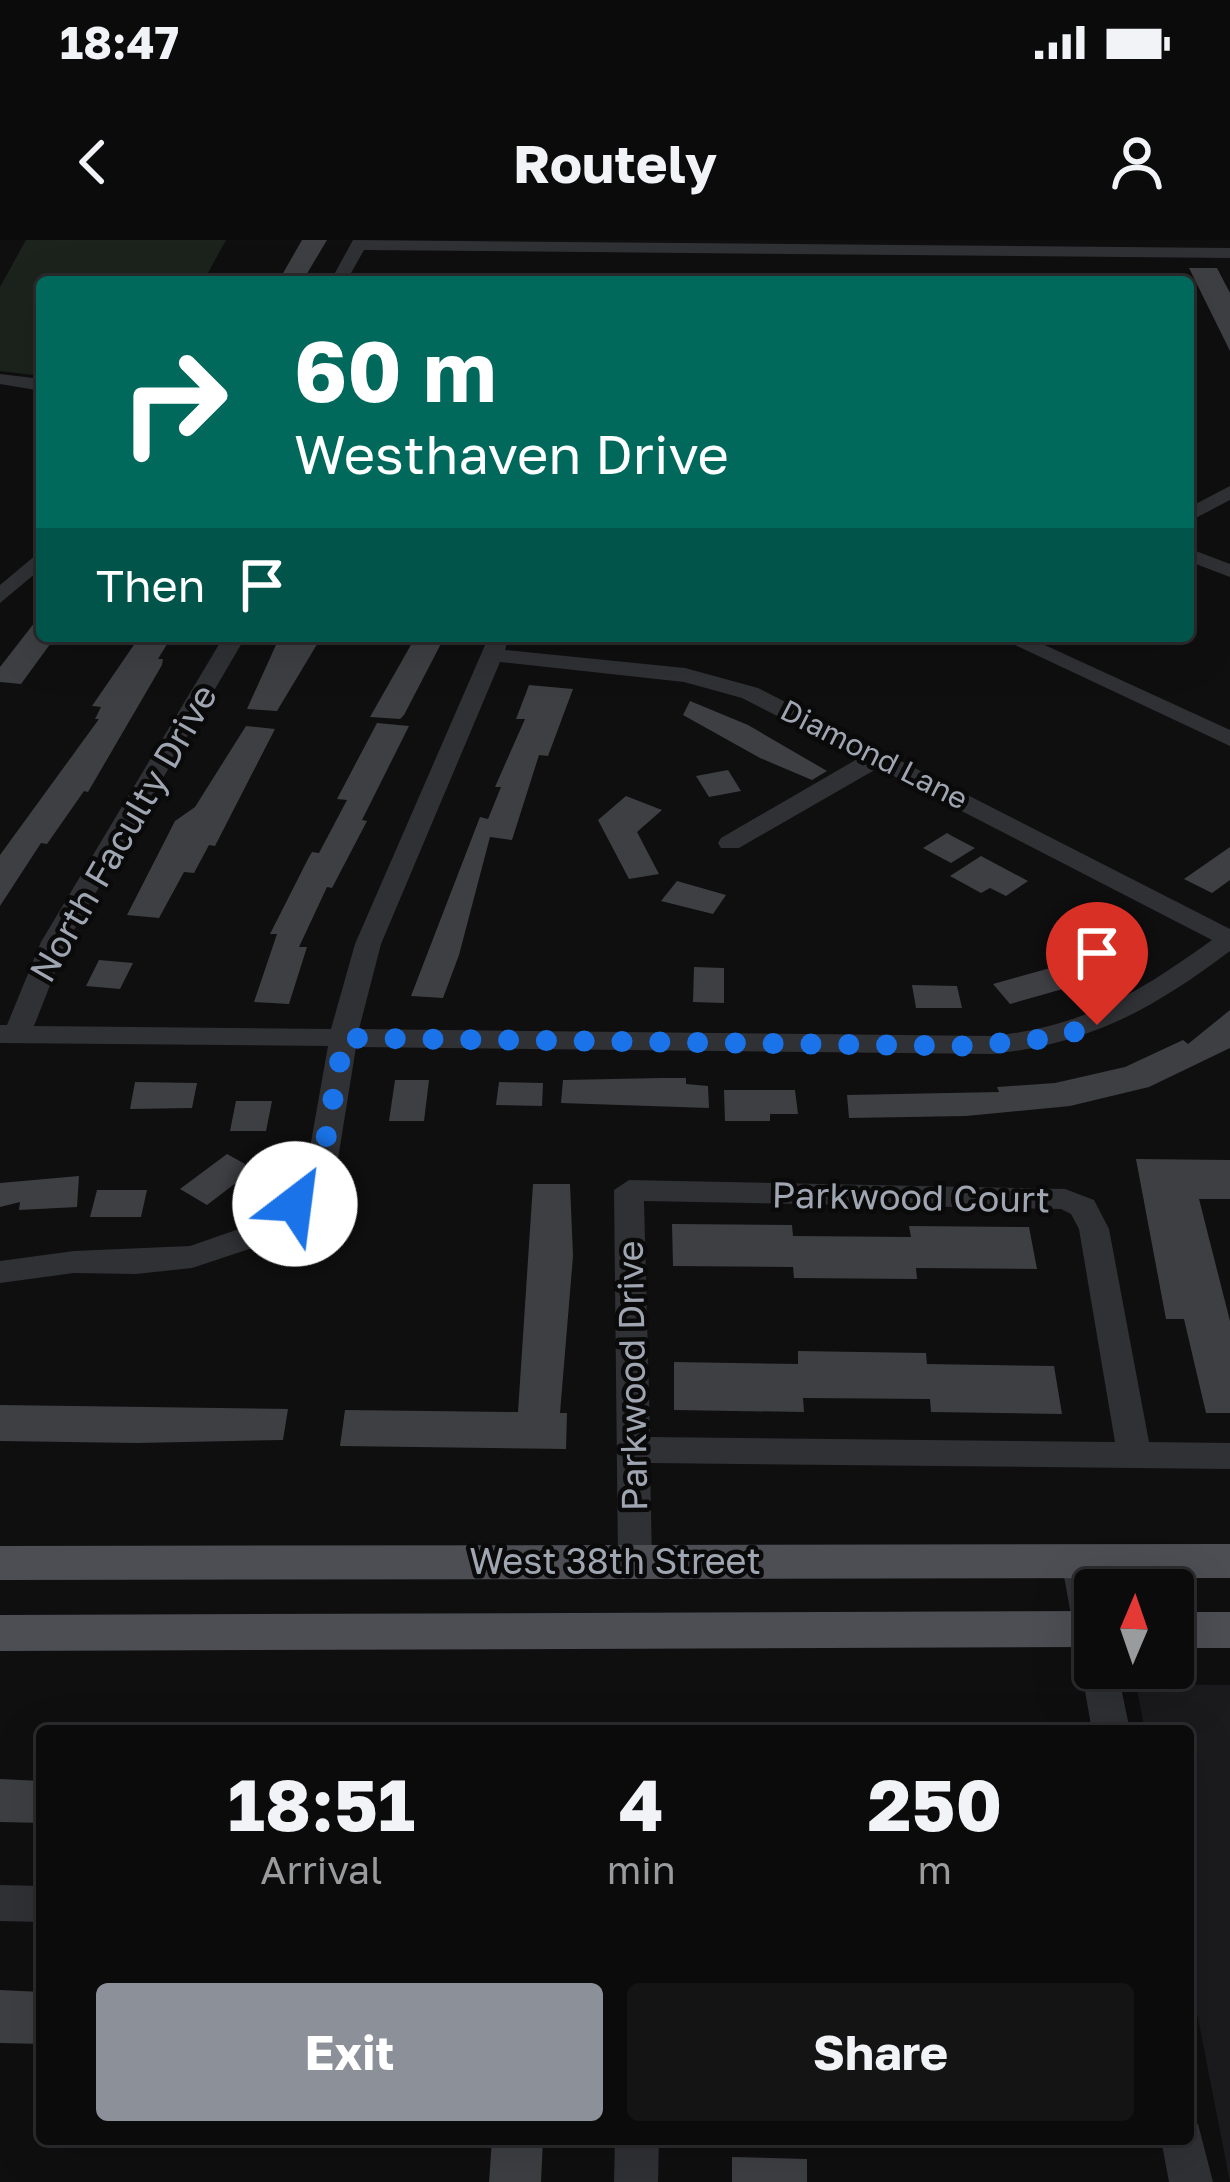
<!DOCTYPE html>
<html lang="en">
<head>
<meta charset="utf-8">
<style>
  body { margin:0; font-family:"Golos Text",sans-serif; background:#141415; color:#f1f3f6; height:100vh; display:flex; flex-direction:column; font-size:45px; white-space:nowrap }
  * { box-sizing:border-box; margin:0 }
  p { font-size:39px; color:#9a9b9d }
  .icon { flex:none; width:66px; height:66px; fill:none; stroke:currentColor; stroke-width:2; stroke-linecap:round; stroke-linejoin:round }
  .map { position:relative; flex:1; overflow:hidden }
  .details { position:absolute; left:36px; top:1485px; width:1158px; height:420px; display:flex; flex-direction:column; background:#0b0b0c; border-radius:12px; box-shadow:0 12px 48px #0002,0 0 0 3px #2b2b2d }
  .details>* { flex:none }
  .hud { position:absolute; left:36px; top:36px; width:1158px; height:366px; border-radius:12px; box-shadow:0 12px 48px #0002,0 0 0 3px #2b2b2d; background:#00695c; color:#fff; overflow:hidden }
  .needle { width:78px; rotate:2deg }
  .controls { position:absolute; left:1074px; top:1329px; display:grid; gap:24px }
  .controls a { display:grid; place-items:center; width:120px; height:120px; border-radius:12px; background:#0b0b0c; box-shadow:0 12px 48px #0002,0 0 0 3px #2b2b2d; font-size:60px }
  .pin { position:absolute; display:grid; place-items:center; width:102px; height:102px; color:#fff; margin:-123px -51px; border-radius:50% 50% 50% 0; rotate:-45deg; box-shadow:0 0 12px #0007 }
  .pin .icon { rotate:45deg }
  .me { position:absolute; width:132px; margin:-66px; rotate:30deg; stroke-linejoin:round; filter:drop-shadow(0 0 9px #0008) }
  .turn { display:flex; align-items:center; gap:42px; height:252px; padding:0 60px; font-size:54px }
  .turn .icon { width:156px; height:156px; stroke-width:2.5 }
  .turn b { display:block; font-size:84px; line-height:102px }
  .then { display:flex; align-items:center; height:114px; padding:0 60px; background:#0003; gap:24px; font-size:45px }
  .eta { display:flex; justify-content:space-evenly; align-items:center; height:204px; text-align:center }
  .eta b { font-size:72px; font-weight:700; line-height:84px }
  .action { display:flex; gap:24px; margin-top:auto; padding:24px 60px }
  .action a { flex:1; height:138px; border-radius:12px; background:#8c9099; color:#fff; font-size:48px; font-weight:700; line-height:138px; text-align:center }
  .action a+a { background:#141415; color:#f1f3f6 }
  .status { display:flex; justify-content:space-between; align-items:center; height:84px; padding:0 60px; background:#0b0b0c; direction:ltr }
  .status svg { height:33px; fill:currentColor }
  header { display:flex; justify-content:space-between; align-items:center; height:156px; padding:0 60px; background:#0b0b0c; font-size:54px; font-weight:700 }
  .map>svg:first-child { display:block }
  .built { fill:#1b1b1d }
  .green { fill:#1c231c }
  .building { fill:#3e3f43 }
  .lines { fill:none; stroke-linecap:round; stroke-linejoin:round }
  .minor { fill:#303135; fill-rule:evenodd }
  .major { fill:#4c4e54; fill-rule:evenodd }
  .route { stroke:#1a73e8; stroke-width:21; stroke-dasharray:0 37.8 }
  .labels { text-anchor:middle; stroke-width:9; stroke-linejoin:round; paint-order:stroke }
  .far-street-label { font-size:30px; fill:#a0a6b1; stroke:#0a0a0b }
  .street-label { font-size:36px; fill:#a0a6b1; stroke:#0a0a0b }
</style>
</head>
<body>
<div class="status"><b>18:47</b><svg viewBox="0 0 49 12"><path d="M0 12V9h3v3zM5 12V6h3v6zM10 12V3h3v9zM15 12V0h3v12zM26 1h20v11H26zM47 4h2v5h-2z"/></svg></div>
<header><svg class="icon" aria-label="back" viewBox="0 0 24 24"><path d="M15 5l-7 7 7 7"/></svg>Routely<svg class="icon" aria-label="person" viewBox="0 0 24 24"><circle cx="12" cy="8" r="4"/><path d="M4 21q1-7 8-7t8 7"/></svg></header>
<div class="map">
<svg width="1230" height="1942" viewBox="0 0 1230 1942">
  <rect width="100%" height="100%" fill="#0f0f10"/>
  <!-- built -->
  <path class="built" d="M1136 1444 1230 1445V1942L1188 1727V1491H1145Z"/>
  <!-- green -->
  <path class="green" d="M26 0H226L203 42H42V136L0 131V47Z"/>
  <!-- building -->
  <g class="building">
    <path d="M302 0H327L302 42H278Z"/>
    <path d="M1189 28H1217L1230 53V111Z"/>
    <path d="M42 373V396H56L21 444 0 442V427Z"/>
    <path d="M140 396H172L158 419H163L162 425 88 552 84 551 47 604 41 603 0 666V615L99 479H95L101 467 92 466Z"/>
    <path d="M280 396H322L277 471 247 469Z"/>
    <path d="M416 396H445L404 475 400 479 370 477Z"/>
    <path d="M529 445 573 449 548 516 539 515 512 600 490 597 459 715 443 758 411 756 480 577 488 579 501 547H495L525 479H516Z"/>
    <path d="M690 461 748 485 827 531 812 540 760 518 683 475Z"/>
    <path d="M377 483 409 486 362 580 367 581 332 648 327 647 299 707H307L289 764 254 762 277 694H270L308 619 312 612 319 613 347 560 337 559Z"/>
    <path d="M246 486 275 489 215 606 209 605 194 633 184 632 159 678 127 675 175 581 195 567Z"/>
    <path d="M728 530 741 551 709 557 696 536Z"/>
    <path d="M626 556 662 570 637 592 659 634 629 639 598 580Z"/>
    <path d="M947 593 952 596 975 608 951 623 923 608Z"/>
    <path d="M1230 607V640L1212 653 1184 639Z"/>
    <path d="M981 616 1028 641 1006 656 990 648 981 653 950 636Z"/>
    <path d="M677 641 726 655 713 674 661 661Z"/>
    <path d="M1110 689 1137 704 1077 745 1010 764 993 744 1054 727Z"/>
    <path d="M99 720 133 723 120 749 86 746Z"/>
    <path d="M694 727 724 728V763L693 762Z"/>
    <path d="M912 745 957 746 962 768H916Z"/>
    <path d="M1230 770V808L1149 847 1070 866 966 876 849 878 847 855 999 852 997 847 1055 843 1125 827 1183 800 1188 804Z"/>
    <path d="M662 838H686V844L708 846 709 868 561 863 563 840Z"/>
    <path d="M395 840H429L424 881H389Z"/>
    <path d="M135 842 197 843 192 868 130 869Z"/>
    <path d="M499 842 543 843 542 866 496 865Z"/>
    <path d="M724 850H795L798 874H770V881H725Z"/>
    <path d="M236 861H272L266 891H230Z"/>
    <path d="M227 914 254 929 207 965 180 949Z"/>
    <path d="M1136 919 1230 920V959H1199L1230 1081V1173H1206L1184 1079H1166Z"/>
    <path d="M79 936 77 967 19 970 20 962 0 967V943Z"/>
    <path d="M533 944H570L573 1016 560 1173H567L566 1209 340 1206 345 1170 518 1172Z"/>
    <path d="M97 950H147L141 977H90Z"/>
    <path d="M672 984 792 985 793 996 911 997 909 986 1029 987 1037 1029 916 1028 917 1039 794 1038 793 1027 673 1026Z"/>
    <path d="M798 1111 926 1113 927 1124 1054 1126 1062 1174 931 1172 930 1159 803 1158 804 1172 674 1170V1122L798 1124Z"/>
    <path d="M0 1165 288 1169 283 1200 137 1203 0 1201Z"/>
    <path d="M0 1539 42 1541V1583L0 1582Z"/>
    <path d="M0 1750 42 1752V1804L0 1803Z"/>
    <path d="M492 1899H543L541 1942H489Z"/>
    <path d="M732 1917 807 1919V1942H732Z"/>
  </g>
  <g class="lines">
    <!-- minor -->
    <g class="minor">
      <path d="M353 0 1230 8V18L364 10 346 42H330Z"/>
      <path d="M0 134 42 139V151L0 144Z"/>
      <path d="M1230 246V260L1188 282V268Z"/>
      <path d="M1188 308 1230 324V337L1188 321Z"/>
      <path d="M42 310V328L0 363V345Z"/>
      <path d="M224 396H246L67 702 34 786 331 789 355 704 489 396H509L505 410 685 428 758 448 1230 689V711C1151 770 1092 803 993 814L356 807 338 919 314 963 264 1004 192 1028 136 1034 74 1033 0 1043V1021L74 1011 190 1006 242 988 292 949 308 919 328 806 0 803V785H7L41 702ZM500 422 684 442 742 458 859 518 721 598 718 603 721 608H739L878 528 1212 700C1138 753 1085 786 993 796L359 789 381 704Z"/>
      <path d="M996 396H1025L1230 490V506Z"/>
      <path d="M629 940 1065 949 1094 960 1109 989 1149 1202 1230 1203V1229L650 1223 652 1321 647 1331 635 1335 623 1331 618 1321 614 950ZM644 961 1061 969 1071 974 1079 989 1115 1202 650 1197Z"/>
      <path d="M1078 1306 1090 1310 1102 1350H1095V1428H1117L1130 1491H1092L1081 1428 1085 1419 1077 1407 1061 1320 1066 1310Z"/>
      <path d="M0 1645 42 1646V1682L0 1681Z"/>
      <path d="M1188 1880 1198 1884 1213 1942H1169L1161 1899H1188Z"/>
      <path d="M615 1899H659L658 1942H614Z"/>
    </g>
    <!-- major -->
    <g class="major">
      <path d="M1230 1304V1338L0 1340V1306Z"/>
      <path d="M1095 1371V1407L0 1411V1375Z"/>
      <rect x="1173" y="1372" width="57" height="36"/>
    </g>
  </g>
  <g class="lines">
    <!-- route -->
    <path class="route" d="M295 964 322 920 344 798 968 806 1054 798 1097 785"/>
  </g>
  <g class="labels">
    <!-- far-street labels -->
    <g class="far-street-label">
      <text transform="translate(874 515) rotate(27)" y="10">Diamond Lane</text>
    </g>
    <!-- street labels -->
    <g class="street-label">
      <text transform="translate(123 593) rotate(-60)" y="13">North Faculty Drive</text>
      <text transform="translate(911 957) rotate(1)" y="13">Parkwood Court</text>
      <text transform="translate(632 1136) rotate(-91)" y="13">Parkwood Drive</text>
      <text x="615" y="1334">West 38th Street</text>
    </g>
  </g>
</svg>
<div class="controls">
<a><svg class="needle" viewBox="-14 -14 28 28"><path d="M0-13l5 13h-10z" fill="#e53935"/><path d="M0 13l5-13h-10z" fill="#9a9b9d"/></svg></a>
</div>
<div class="pin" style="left:1097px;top:785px;background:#d93025"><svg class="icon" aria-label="arrive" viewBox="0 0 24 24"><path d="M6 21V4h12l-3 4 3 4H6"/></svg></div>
<svg class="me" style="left:295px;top:964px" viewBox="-20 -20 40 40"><circle r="19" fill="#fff"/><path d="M0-13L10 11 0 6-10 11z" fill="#1a73e8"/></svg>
<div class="hud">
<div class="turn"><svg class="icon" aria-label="right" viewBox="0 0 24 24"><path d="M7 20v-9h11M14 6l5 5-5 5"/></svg><div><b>60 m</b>Westhaven Drive</div></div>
<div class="then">Then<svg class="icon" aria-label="arrive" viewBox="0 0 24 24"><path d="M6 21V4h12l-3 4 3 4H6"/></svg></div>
</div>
<section class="details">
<div class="eta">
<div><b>18:51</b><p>Arrival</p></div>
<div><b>4</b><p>min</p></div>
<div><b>250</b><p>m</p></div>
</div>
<div class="action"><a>Exit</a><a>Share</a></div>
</section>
</div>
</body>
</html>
